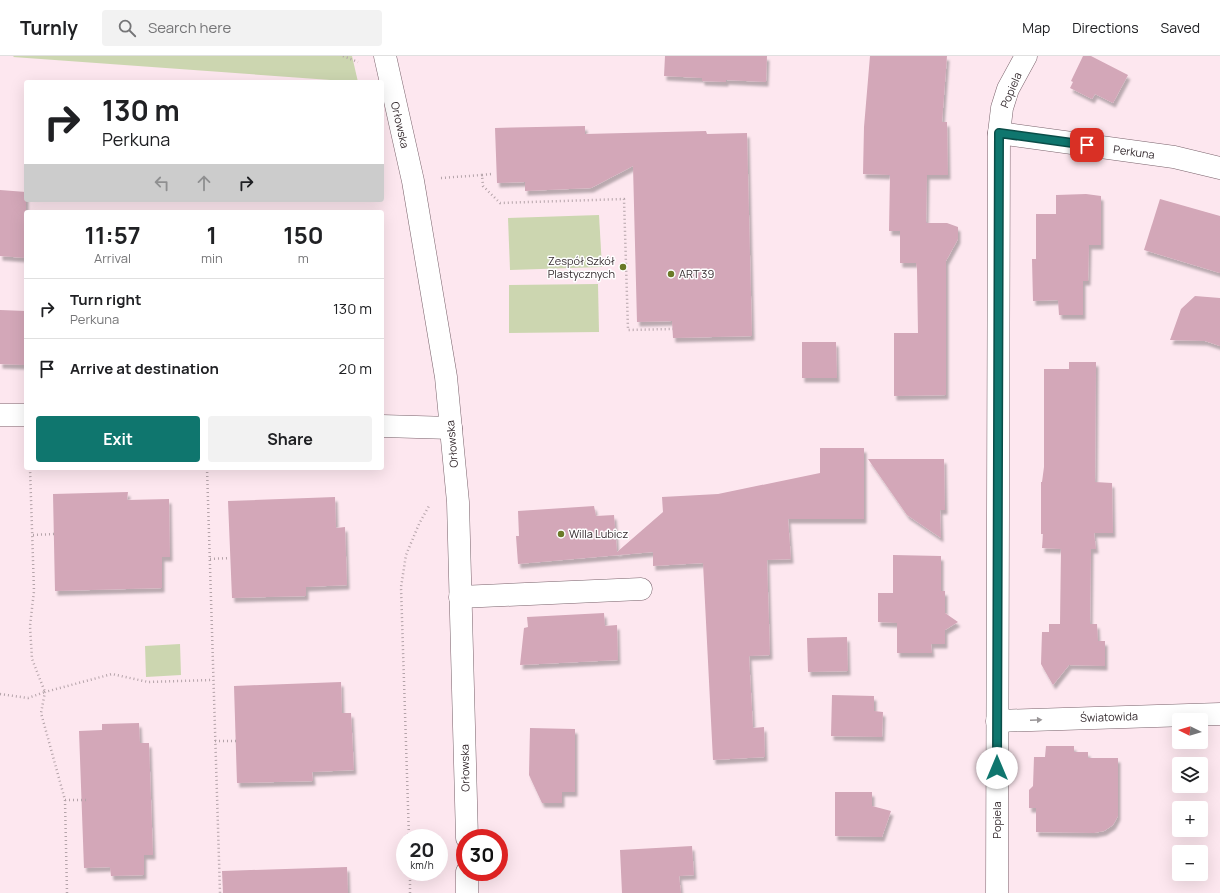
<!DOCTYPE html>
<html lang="en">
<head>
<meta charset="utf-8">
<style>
  body { margin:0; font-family:Manrope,sans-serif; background:#f2f2f2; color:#202124; height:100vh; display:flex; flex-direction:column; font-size:15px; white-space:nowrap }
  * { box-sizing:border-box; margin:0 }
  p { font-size:13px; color:#757577 }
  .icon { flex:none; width:22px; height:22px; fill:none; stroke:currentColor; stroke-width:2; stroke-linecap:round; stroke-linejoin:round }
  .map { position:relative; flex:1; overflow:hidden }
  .side { position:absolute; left:24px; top:154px; width:360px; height:260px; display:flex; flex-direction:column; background:#fff; border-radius:4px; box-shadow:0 4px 16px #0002 }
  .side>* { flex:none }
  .guide { position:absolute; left:24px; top:24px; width:360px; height:122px; border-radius:4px; box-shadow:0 4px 16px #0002; background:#fff; color:#202124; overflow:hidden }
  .needle { width:26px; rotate:275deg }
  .tools { position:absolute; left:1172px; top:657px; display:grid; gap:8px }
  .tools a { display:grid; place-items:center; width:36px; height:36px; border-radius:4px; background:#fff; box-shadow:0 4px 16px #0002; font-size:20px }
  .speed { position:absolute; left:396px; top:773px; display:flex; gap:8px; font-size:20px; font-weight:700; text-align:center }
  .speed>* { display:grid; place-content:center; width:52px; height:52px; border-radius:50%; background:#fff; box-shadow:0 4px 16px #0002; line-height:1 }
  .speed small { font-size:10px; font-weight:400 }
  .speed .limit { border:6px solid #d22; background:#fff; color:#111 }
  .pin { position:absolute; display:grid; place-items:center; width:34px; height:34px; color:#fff; margin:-17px; border-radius:8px; box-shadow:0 2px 6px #0006 }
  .me { position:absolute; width:44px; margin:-22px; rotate:0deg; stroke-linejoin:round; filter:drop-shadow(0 0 3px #0008) }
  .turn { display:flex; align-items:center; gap:14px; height:84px; padding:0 12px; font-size:18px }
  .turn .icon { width:52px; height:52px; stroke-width:2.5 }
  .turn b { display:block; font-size:28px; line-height:34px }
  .lanes { display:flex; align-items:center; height:38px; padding:0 12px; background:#0003; justify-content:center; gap:20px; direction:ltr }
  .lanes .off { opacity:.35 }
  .eta { display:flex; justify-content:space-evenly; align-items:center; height:68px; text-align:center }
  .eta b { font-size:24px; font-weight:700; line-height:28px }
  .action { display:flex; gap:8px; margin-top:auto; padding:8px 12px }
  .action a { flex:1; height:46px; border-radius:4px; background:#0f766e; color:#fff; font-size:16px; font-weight:700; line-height:46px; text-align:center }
  .action a+a { background:#f2f2f2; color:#202124 }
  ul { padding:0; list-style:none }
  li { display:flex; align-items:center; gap:12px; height:60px; padding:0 12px; border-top:1px solid #e0e0e0 }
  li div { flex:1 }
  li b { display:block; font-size:15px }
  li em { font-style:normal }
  header { display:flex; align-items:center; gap:24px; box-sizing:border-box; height:56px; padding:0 20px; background:#fff; border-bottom:1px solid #e0e0e0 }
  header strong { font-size:19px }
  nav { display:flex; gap:22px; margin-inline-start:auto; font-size:14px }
  .search { width:280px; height:36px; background:#f2f2f2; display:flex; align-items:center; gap:10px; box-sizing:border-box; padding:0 14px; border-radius:4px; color:#757577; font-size:15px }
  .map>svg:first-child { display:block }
  .green { fill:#ccd6b0 }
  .building { fill:#d3a7b8; filter:url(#shadow) }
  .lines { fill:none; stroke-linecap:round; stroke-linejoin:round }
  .minor-casing { stroke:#79626b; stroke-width:23 }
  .path { stroke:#b4a3a9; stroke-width:2.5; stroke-dasharray:1 3; stroke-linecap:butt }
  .minor { stroke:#fff; stroke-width:22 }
  .oneway { fill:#9a9698 }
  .route-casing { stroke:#0a4d48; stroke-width:10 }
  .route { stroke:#0f766e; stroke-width:7 }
  .poi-dot { fill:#6a7a28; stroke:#fff; stroke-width:1.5 }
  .labels { text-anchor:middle; stroke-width:3; stroke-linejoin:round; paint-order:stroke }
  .street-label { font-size:11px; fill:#362c30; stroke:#fff }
  .poi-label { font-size:11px; fill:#362c30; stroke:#fff; text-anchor:start }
</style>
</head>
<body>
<header>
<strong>Turnly</strong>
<div class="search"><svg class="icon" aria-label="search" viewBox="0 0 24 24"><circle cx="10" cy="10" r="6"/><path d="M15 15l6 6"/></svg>Search here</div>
<nav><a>Map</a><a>Directions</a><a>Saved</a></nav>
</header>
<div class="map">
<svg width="1220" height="837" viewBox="0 0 1220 837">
  <defs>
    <filter id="shadow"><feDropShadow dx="2.5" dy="4.5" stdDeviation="1" flood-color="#0004"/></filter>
  </defs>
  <rect width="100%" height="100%" fill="#fde7ef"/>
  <!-- green -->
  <g class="green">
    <path d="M352 0 358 26 13 1 14 0Z"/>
    <path d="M599 159 602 211 510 214 508 162Z"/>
    <path d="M598 228 599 276 509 277V229Z"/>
    <path d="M180 588 181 619 146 621 145 590Z"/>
  </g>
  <!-- building -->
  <g class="building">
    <path d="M665 0H767L766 26 726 24V26L702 25V22L664 20Z"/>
    <path d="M870 0H947L942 66H947L948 119H927L926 167H947L958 171V183L946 205V339L894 340V277H918L917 213 916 207H900V175H889L890 119 863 118 864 71Z"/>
    <path d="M1083 0H1091L1128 19 1113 47 1095 38 1092 43 1070 32 1073 26 1071 25Z"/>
    <path d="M585 70V78L706 75 707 78 747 77 752 280 673 282 672 265 637 266 633 110 591 132 525 135V126L497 127 495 72Z"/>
    <path d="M0 134 26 136V202L0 200Z"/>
    <path d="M1086 138 1101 140V189H1089L1088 225H1083V259H1059L1058 244 1033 245 1032 203H1036V158H1056V139Z"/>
    <path d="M1160 143 1220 160V217L1144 194Z"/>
    <path d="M1195 240 1220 242V290L1205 285 1170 284 1181 253Z"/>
    <path d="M0 254 26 255V309L0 308Z"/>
    <path d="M802 286H836L837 322H802Z"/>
    <path d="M1069 306H1096L1095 426 1112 427 1113 477H1094L1096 493H1091L1090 568H1097L1098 585H1105V610L1069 609 1053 629 1041 608 1042 576H1049V568H1060L1061 493 1042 492 1043 478H1041V426H1042L1044 411V313H1069Z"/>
    <path d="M820 392H864V463H788L791 503 767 504 770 599 749 600 753 672 764 671 765 701 713 704 703 507 653 510V496L518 508 516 480H519L518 455 594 450 596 460 614 459 617 496 663 456 662 441 718 438 820 417Z"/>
    <path d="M868 403H944L945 454H940L941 482 907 459Z"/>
    <path d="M128 436 127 444 169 443 170 501H162V532L55 535 53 438Z"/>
    <path d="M335 441 336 472 345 471 347 529 306 531V540L232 542 228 445Z"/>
    <path d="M893 499 941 500V535H945V557L958 566 945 574V588H931L932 597H897V567L878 566V537H893Z"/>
    <path d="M604 557 605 570 617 569 618 604 520 609 524 572 528 571 527 561Z"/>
    <path d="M847 581 848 615 808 616 807 582Z"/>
    <path d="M341 626 342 657H351L354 714 312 716 313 725 237 727 234 630Z"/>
    <path d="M832 639 874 640V655L883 656 882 681 831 680Z"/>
    <path d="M139 667 140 687H149L153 799H144V819L111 820 110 811 84 812 79 675 102 674V668Z"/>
    <path d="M530 672 575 673V736H562V747H542L529 719Z"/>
    <path d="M1046 690H1074V696H1088V702H1118V760L1113 769 1104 775 1094 777 1036 776V752H1029V734L1033 730 1034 701H1045Z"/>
    <path d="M835 736H872V750L891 755 882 781 835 780Z"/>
    <path d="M692 790 694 819 679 820 681 837H622L620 794Z"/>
    <path d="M347 811 348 837H223L222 815Z"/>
  </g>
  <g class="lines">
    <defs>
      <g id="minor">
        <path d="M385 0 413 125 446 321 458 446 467 782"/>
        <path d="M999 77 1174 101 1220 112"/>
        <path d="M0 359H26"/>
        <path d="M382 370 451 372"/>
        <path d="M460 541 641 533"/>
        <path d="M997 665 1220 658"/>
        <path d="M467 837V816"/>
        <path d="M997 837 999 77 1002 52 1008 33 1026 0"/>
      </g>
    </defs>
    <!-- minor casing -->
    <use href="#minor" class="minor-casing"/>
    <!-- path -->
    <g class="path">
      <path d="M343 0 358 6"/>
      <path d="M482 119 492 118"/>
      <path d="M441 122 482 119 483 130 500 147 624 143 628 274 673 273"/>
      <path d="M207 412 220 837"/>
      <path d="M33 479 54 478"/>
      <path d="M210 503 230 502"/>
      <path d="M0 638 28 642 45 636 32 603 30 570 34 535 30 412"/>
      <path d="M215 685H236"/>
      <path d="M65 744H86"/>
      <path d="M409 782 401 531 406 499 419 468 429 450"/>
      <path d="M410 816V837"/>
      <path d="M67 837 65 744 41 657 45 636 112 618 148 626 213 624"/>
    </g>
    <!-- minor -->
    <use href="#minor" class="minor"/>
  </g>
  <!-- one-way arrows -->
  <defs><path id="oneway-solid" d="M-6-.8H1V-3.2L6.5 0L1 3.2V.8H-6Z"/></defs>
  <use class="oneway" href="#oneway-solid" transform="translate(1036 664) rotate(-2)"/>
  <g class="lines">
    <defs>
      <path id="route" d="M997 712 999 77 1087 89"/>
    </defs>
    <!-- route casing -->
    <use href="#route" class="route-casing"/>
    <!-- route -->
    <use href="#route" class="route"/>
  </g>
  <!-- markers -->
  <g class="poi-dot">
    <circle cx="623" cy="211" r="4"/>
    <circle cx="671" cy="218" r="4"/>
    <circle cx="561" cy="478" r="4"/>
  </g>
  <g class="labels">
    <!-- street labels -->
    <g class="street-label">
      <text transform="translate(1011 34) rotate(-67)" y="4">Popiela</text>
      <text transform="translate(400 69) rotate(77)" y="4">Orłowska</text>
      <text transform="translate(1134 96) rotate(8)" y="4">Perkuna</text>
      <text transform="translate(452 388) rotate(-95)" y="4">Orłowska</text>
      <text transform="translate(1109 661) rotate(-2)" y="4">Światowida</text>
      <text transform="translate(465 712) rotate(-91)" y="4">Orłowska</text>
      <text transform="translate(997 764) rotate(-90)" y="4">Popiela</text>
    </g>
    <!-- poi labels -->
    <g class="poi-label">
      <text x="615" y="209" text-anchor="end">Zespół Szkół<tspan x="615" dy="13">Plastycznych</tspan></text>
      <text x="679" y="222">ART 39</text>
      <text x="569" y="482">Willa Lubicz</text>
    </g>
  </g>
</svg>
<div class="tools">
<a><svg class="needle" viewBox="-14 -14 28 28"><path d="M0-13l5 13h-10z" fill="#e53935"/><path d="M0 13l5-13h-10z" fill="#757577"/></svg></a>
<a><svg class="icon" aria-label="layers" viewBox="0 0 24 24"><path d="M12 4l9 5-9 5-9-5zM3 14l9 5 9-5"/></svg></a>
<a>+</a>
<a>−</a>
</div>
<div class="speed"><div>20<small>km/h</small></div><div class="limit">30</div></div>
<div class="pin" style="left:1087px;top:89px;background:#d93025"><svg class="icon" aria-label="arrive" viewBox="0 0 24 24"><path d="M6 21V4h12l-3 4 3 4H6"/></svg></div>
<svg class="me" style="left:997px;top:712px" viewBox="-20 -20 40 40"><circle r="19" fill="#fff"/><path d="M0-13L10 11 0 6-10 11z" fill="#0f766e"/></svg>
<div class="guide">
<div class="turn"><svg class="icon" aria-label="right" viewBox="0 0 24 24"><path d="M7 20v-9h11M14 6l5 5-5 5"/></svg><div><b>130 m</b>Perkuna</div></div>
<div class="lanes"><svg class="icon off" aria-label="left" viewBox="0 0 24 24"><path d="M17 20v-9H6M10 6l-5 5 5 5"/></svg><svg class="icon off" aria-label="ahead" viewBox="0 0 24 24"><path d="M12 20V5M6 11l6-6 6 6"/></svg><svg class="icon" aria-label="right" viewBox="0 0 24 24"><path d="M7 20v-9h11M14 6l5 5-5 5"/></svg></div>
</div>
<section class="side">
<div class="eta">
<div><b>11:57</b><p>Arrival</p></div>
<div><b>1</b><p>min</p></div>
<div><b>150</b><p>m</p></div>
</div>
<ul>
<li><svg class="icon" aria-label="right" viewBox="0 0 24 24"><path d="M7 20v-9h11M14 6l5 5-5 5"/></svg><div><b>Turn right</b><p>Perkuna</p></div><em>130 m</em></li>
<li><svg class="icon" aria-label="arrive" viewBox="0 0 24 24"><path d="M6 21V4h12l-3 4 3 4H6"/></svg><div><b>Arrive at destination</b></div><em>20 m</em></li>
</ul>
<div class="action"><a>Exit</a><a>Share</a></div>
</section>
</div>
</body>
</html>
